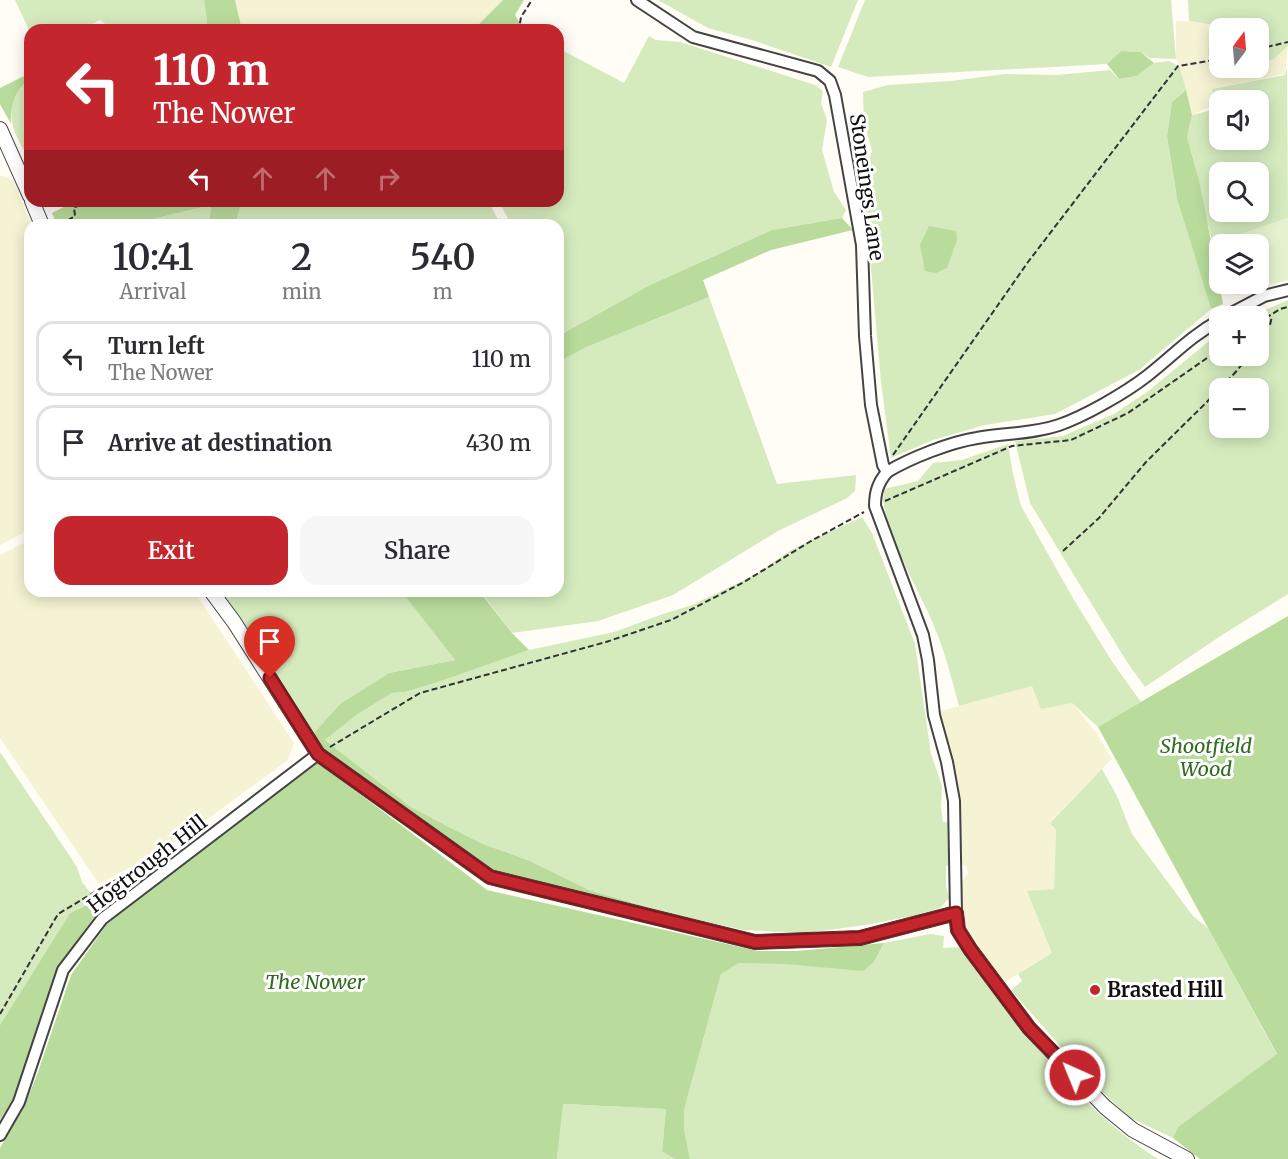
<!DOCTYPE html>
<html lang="en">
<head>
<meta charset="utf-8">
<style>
  body { margin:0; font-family:Merriweather,serif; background:#f7f7f7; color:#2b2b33; height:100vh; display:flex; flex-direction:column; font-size:22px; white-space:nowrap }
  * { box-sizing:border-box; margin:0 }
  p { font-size:20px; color:#7c7c81 }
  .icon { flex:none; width:33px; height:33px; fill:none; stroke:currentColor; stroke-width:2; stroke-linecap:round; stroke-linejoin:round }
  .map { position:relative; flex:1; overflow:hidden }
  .side { position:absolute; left:24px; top:219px; width:540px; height:378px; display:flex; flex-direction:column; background:#fff; border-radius:18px; box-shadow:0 3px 15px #0003 }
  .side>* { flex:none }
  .guide { position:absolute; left:24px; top:24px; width:540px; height:183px; border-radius:18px; box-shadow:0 3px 15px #0003; background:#c4262e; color:#fff; overflow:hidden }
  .needle { width:39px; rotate:16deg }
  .fabs { position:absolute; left:1209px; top:18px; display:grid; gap:12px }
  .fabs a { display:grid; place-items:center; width:60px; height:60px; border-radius:12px; background:#fff; box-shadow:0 3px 15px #0003; font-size:30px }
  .pin { position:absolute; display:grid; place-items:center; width:51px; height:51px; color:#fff; margin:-62px -26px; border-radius:50% 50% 50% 0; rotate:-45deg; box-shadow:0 0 6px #0007 }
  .pin .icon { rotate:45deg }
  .me { position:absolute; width:66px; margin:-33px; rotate:316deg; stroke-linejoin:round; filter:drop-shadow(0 0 4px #0008) }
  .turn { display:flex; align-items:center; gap:21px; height:126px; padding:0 30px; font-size:27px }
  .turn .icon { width:78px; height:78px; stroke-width:2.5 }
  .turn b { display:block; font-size:42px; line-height:51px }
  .lanes { display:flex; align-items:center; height:57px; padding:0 30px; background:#0003; justify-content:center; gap:30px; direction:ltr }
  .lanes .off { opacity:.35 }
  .eta { display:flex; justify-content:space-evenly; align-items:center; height:102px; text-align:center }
  .eta b { font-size:36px; font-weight:600; line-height:42px }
  .action { display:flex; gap:12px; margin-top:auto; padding:12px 30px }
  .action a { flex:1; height:69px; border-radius:18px; background:#c4262e; color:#fff; font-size:24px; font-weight:600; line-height:69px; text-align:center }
  .action a+a { background:#f7f7f7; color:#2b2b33 }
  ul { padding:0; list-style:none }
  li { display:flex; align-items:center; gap:18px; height:75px; margin:0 12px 9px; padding:0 18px; border:3px solid #e1e1e2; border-radius:18px }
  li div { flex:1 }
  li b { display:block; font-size:22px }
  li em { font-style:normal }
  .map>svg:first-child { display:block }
  .farmland { fill:#f6f3d4 }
  .green { fill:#d5ebbd; fill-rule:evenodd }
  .forest { fill:#b9dc9c }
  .pitch { fill:#e6f2cf }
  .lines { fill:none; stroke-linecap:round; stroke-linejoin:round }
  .minor-casing { stroke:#444; stroke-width:14 }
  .tertiary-casing { stroke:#444; stroke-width:16 }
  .path { stroke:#333; stroke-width:2; stroke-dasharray:6 3; stroke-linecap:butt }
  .minor { stroke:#fff; stroke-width:10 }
  .tertiary { stroke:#fff; stroke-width:14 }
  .route-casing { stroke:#7f191e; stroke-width:15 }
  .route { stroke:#c4262e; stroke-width:10 }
  .poi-dot { fill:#c4262e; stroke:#fff; stroke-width:2 }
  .labels { text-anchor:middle; stroke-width:6; stroke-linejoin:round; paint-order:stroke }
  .street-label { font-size:20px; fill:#111; stroke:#fff }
  .park-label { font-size:20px; font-style:italic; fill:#2f6b1f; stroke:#fff }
  .poi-label { font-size:20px; font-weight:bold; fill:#111; stroke:#fff; text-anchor:start }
</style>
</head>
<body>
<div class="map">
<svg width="1288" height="1159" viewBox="0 0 1288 1159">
  <rect width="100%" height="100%" fill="#fffdf5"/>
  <!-- farmland -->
  <g class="farmland">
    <path d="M235 0H503L473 30H242Z"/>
    <path d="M1176 21 1214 22 1209 56 1219 57 1221 68H1258L1259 62 1274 59 1288 46 1285 74 1212 89 1215 104 1192 115 1180 67 1176 59Z"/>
    <path d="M0 175 13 180 31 225 30 529 0 545Z"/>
    <path d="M30 540V591H194L294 743 288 760 175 843 99 884 0 738V555Z"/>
    <path d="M1032 686 1072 703 1097 734 1112 759 1050 822 1056 830 1052 953 1003 983 975 947 961 915 962 882 968 873 966 866 961 864 959 827 938 712Z"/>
  </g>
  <!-- green -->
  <g class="green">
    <path d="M15 0H204L207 22 204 30H113L100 20 81 30H30V32Z"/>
    <path d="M658 0H858L831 67 752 40 708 28Z"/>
    <path d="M865 0H1171L1176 59 1150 58 1141 52 1121 51 1107 64 868 77 838 67Z"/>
    <path d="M1188 0H1288V46L1274 59 1259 62 1258 28H1220L1219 61V57L1208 56 1210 24 1189 21Z"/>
    <path d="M649 36 656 40 680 42 815 85 823 91 821 103 827 120 822 150 834 192 846 210 842 218 772 230 650 285 565 332 558 318V225H511L499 201H558V48L624 83Z"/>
    <path d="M1169 61 1180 67 1186 90 1172 102 1167 136 1176 193 1211 309 1139 370 1055 414 985 425 933 440 891 458 881 382 863 177 872 151 864 122 863 92 888 85 951 81 1005 74 1057 75 1110 70 1119 79 1137 76 1154 63Z"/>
    <path d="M1287 67 1288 218 1213 244 1203 206 1200 184 1187 137 1192 115 1216 109 1212 89 1285 75ZM1220 100H1258V140H1220ZM1220 172H1258V212H1220Z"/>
    <path d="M30 79V162C20 141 4 121 15 98 19 90 22 84 30 79Z"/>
    <path d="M242 201H488L501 225H235Z"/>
    <path d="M211 205 209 225H128Z"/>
    <path d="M709 297 777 484 856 475 855 491 847 498 778 531 673 595 598 621 512 633 480 591H558V362L587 347Z"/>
    <path d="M1288 300V594L1222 635 1145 687 1127 662 1030 503 1015 441 1063 436 1114 414 1147 392 1219 333 1220 356H1258V316H1251ZM1220 388H1258V428H1220Z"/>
    <path d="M1008 444 1013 474 1021 506 1074 600 1113 663 1141 702 1098 727 1072 703 1041 709 1032 686 959 706C952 681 946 655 936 631 923 595 877 524 884 489L918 481 933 463 962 460Z"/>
    <path d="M862 517 872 533 915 644 931 754 942 786 941 808 943 822 951 821 953 865 946 866V886L949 898 940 908 912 916 866 925 805 933 743 930 664 912 589 890 528 860 483 844 449 827 411 807 325 740 358 714 392 693 405 692 438 682 529 650 614 632 660 615 692 605 757 574 791 550Z"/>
    <path d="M217 591H401L455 660 389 673 340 704 312 735Z"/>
    <path d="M0 752 77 867 82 882 96 900 70 913 0 1025Z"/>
    <path d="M1102 769 1117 796 1132 834 1193 916 1208 928 1277 1055 1178 1127 1173 1138 1129 1117 1089 1079 1011 990 1022 981 1018 974 1052 953 1027 891 1054 889 1056 830 1050 823Z"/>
    <path d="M930 934 944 936 943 948 959 947C1020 1025 1073 1105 1158 1159H690L684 1129V1110L721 974 739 963 874 962 884 943Z"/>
    <path d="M562 1104 666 1109 662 1150 675 1159H557Z"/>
  </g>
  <!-- forest -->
  <g class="forest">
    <path d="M204 0H235L242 30H204L207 22Z"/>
    <path d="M503 0H524L515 15 524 30H473Z"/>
    <path d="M1121 51 1141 52 1154 63 1137 76 1119 79 1107 64Z"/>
    <path d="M30 73V79C15 89 10 107 11 124L0 104V88Z"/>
    <path d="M1186 90 1192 115 1187 137 1200 184 1223 304 1211 309 1177 198 1167 136 1172 102Z"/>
    <path d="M85 201H242L235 225H209L211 205 128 225H57L52 213 68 205Z"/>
    <path d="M842 218 853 230 771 250 703 280 709 297 587 347 558 362V336L650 285 772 230Z"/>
    <path d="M929 226 956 231 957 240 947 268 936 273 925 271 920 245Z"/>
    <path d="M401 591H479L512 633 529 650 438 682 405 692 392 693 358 714 325 740 411 807 449 827 483 844 528 860 589 890 664 912 492 870 326 757 312 735 340 704 389 673 455 660Z"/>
    <path d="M1288 616V1159H1200L1173 1138 1178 1127 1277 1054 1098 727Z"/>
    <path d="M316 761 487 890 758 951H797L884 943 874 962 863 971 786 964 739 963 721 974 684 1110V1129L690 1159H675L662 1151 666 1109 563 1104 557 1159H0V1148L25 1105 38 1072 71 975 107 924 192 854Z"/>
    <path d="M159 870 99 910 59 966 14 1097 0 1120V1025L70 913Z"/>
  </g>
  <!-- pitch -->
  <path class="pitch" d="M1288 218V280L1237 295 1233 284H1258V244H1222L1221 241Z"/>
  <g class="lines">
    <defs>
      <g id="minor">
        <path d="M637 0 693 37 818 71 830 81 835 95 862 245 865 336 871 405 883 465 887 472C878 483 875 492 875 506L923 635 928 660 934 715 947 762 954 801 956 913"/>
        <path d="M1226 316 1264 296 1288 290"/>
        <path d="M887 472C910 458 951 442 977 438 1004 433 1033 434 1059 425 1085 416 1125 393 1147 376 1173 356 1189 337 1220 320"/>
        <path d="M0 1135 19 1102 63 970 102 919 318 754"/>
      </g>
      <g id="tertiary">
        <path d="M0 129 30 196"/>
        <path d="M32 201 42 225"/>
        <path d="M211 591 234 622 318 754 490 877 755 942 860 938 956 913 958 930 970 949 1029 1028 1105 1107 1133 1130 1187 1159"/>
      </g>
    </defs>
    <!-- minor casing -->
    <use href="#minor" class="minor-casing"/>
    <!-- tertiary casing -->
    <use href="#tertiary" class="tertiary-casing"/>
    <!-- path -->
    <g class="path">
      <path d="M516 30 519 29 521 17 532 0"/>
      <path d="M1258 49 1288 42"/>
      <path d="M60 225 75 216 74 207 101 201"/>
      <path d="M1258 323 1280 309 1288 307"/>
      <path d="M1258 338 1270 325 1272 316"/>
      <path d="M1220 388C1229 379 1241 368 1247 356"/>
      <path d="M893 455 1028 262 1178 66 1220 59"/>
      <path d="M885 501 1012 446 1071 440 1128 413 1220 349"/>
      <path d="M1063 551 1099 518 1146 462 1220 389"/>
      <path d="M330 747 420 693 606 642 671 620 744 582 811 541 864 512"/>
      <path d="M0 1014 58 914 98 890 176 847"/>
    </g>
    <!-- minor -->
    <use href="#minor" class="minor"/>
    <!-- tertiary -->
    <use href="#tertiary" class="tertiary"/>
  </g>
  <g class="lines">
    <defs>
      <path id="route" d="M270 678 318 754 490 877 755 942 860 938 956 913 958 930 970 949 1029 1028 1075 1075"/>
    </defs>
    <!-- route casing -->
    <use href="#route" class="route-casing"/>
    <!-- route -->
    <use href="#route" class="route"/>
  </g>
  <!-- markers -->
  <circle class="poi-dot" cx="1095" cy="990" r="6"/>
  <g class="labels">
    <!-- street labels -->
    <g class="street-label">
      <text transform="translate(867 187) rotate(82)" y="7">Stoneings Lane</text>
      <text transform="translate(147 864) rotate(-38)" y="7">Hogtrough Hill</text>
    </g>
    <!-- park labels -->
    <g class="park-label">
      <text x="1206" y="753">Shootfield<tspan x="1206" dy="23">Wood</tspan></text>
      <text x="315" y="989">The Nower</text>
    </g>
    <!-- poi labels -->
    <g class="poi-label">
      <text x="1107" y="997">Brasted Hill</text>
    </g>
  </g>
</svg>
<div class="fabs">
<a><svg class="needle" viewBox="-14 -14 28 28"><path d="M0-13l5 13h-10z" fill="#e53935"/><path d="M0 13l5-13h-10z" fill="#7c7c81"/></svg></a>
<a><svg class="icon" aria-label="sound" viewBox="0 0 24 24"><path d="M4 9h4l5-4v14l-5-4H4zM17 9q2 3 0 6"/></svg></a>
<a><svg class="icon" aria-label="search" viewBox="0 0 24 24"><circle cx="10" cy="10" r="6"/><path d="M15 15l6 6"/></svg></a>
<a><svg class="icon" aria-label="layers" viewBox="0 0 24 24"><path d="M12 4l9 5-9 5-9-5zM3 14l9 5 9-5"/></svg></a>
<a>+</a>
<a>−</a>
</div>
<div class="pin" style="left:270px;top:678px;background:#d93025"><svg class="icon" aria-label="arrive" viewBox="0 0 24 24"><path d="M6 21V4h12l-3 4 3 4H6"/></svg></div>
<svg class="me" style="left:1075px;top:1075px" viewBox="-20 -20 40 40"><circle r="17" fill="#c4262e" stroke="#fff" stroke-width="3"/><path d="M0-11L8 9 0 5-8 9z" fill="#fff"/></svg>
<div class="guide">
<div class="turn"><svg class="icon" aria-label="left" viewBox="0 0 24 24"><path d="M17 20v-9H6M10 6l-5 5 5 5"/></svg><div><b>110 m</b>The Nower</div></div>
<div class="lanes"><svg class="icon" aria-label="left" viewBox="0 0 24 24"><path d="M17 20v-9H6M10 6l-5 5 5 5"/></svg><svg class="icon off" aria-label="ahead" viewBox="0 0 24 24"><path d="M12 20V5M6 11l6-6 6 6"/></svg><svg class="icon off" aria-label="ahead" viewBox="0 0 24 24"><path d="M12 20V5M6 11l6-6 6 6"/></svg><svg class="icon off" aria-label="right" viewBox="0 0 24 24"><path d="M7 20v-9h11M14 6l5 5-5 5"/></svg></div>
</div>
<section class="side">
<div class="eta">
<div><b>10:41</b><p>Arrival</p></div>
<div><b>2</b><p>min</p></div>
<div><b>540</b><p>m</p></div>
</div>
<ul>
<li><svg class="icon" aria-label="left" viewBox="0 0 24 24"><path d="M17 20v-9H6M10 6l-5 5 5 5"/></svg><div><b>Turn left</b><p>The Nower</p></div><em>110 m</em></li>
<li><svg class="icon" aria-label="arrive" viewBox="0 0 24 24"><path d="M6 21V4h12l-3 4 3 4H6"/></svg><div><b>Arrive at destination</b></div><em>430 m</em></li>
</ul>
<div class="action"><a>Exit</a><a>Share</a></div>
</section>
</div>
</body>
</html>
